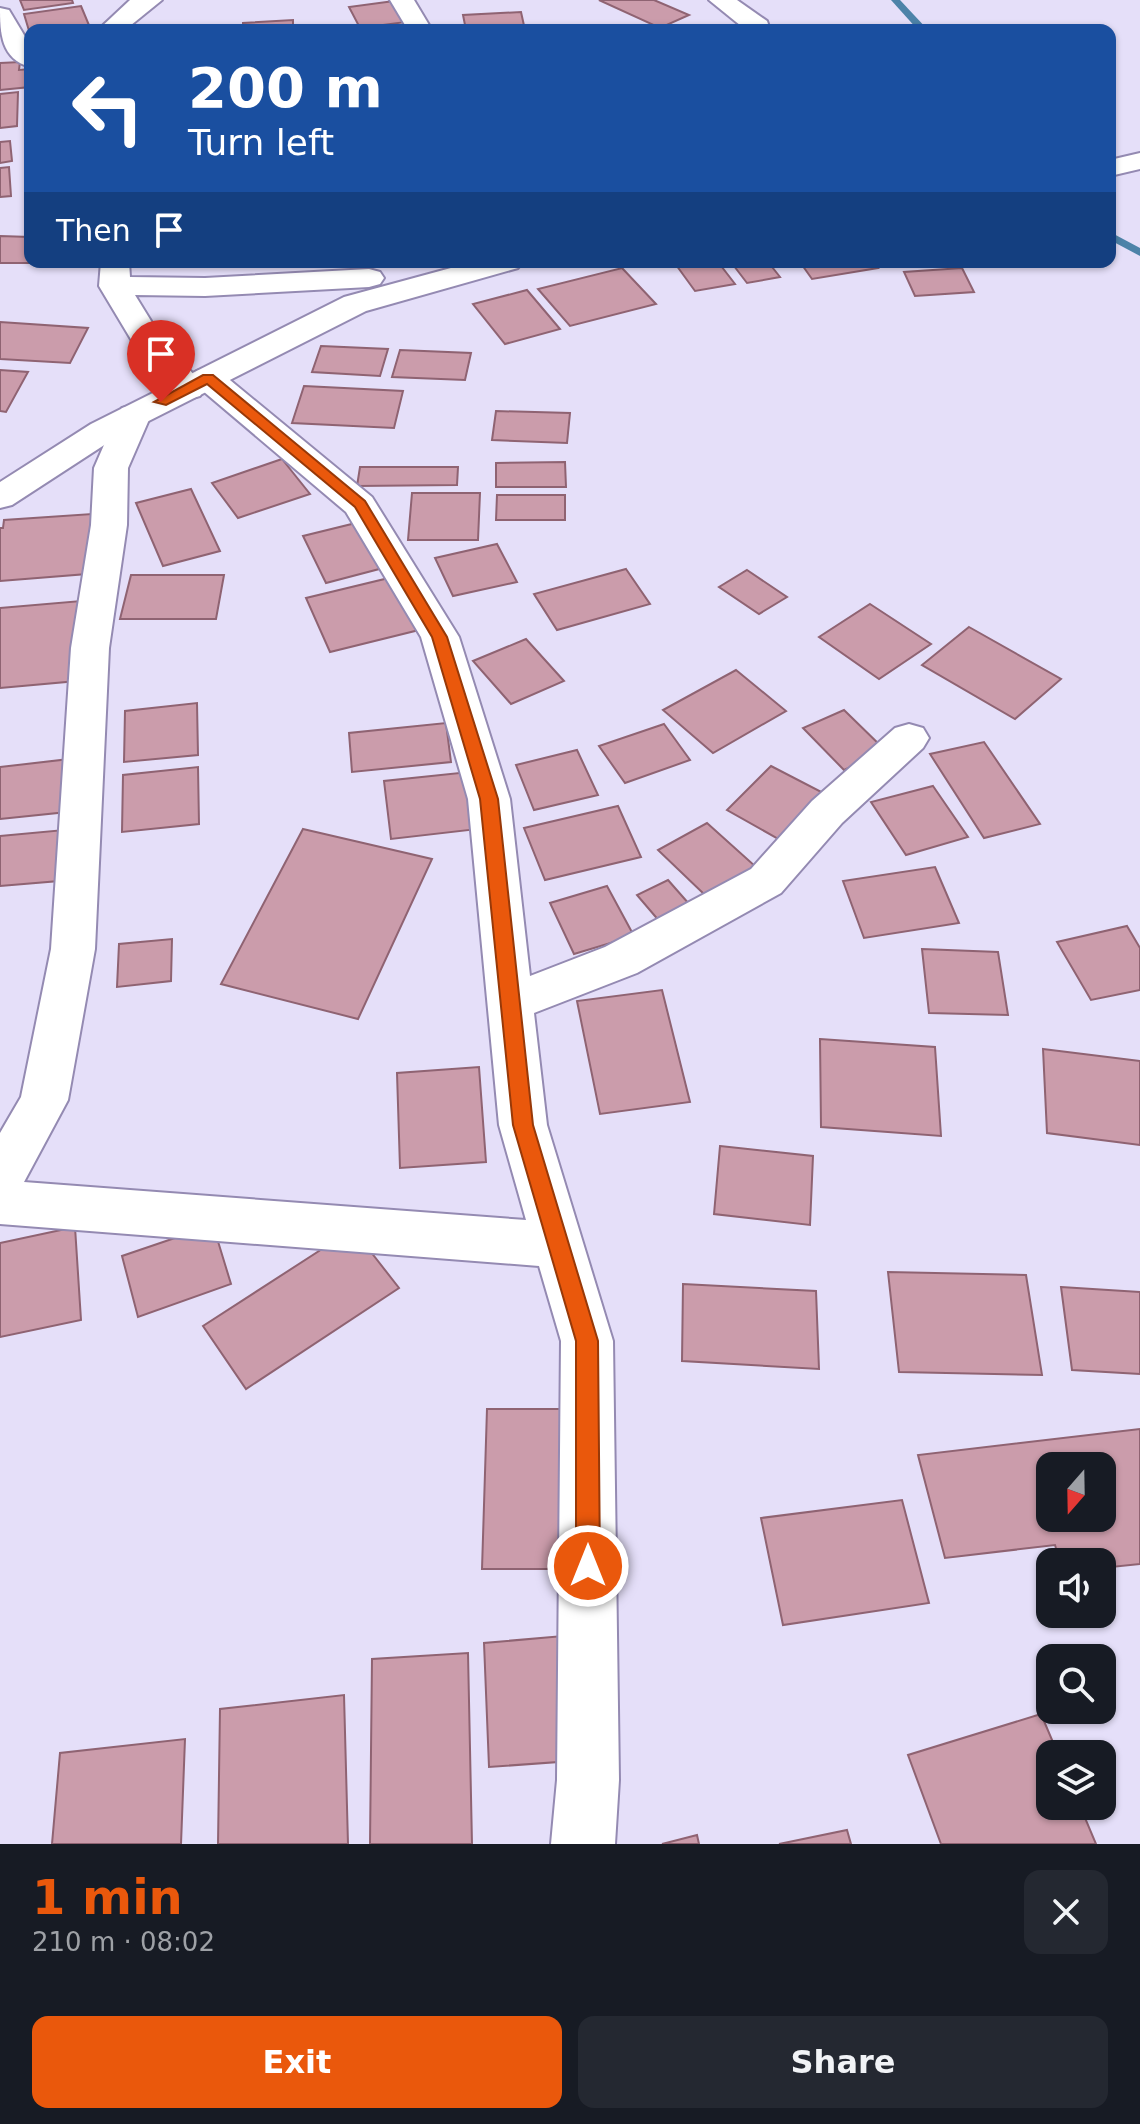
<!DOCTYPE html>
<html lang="en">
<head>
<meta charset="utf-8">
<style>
  body { margin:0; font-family:"DejaVu Sans",sans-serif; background:#242831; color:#f1f3f6; height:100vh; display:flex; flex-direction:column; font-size:30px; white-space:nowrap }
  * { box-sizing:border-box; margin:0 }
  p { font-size:26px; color:#9ea1a6 }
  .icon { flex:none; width:44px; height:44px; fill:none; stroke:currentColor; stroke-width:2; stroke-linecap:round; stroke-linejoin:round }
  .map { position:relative; height:1844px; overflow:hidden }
  .details { display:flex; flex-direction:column; background:#171b24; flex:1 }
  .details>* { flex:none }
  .guide { position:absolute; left:24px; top:24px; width:1092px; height:244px; border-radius:16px; box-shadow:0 2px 6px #0004; background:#1a4fa0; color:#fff; overflow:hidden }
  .needle { width:52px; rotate:200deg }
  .tools { position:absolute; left:1036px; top:1452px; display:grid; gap:16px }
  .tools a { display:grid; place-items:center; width:80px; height:80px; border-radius:16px; background:#171b24; box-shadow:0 2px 6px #0004; font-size:40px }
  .pin { position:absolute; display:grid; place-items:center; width:68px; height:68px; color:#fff; margin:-82px -34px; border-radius:50% 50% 50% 0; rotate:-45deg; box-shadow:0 0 8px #0007 }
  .pin .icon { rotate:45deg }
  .me { position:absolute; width:88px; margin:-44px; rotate:0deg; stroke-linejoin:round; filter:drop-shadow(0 0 6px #0008) }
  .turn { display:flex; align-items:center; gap:28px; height:168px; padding:0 32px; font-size:36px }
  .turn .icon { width:104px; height:104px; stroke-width:2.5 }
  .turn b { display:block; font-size:56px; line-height:68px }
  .then { display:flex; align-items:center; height:76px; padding:0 32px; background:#0003; gap:16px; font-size:30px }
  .round { display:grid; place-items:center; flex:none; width:84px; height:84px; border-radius:16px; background:#242831 }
  .summary { display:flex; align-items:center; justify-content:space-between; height:136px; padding:0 32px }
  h1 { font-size:48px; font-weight:800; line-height:60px; color:#ea580c }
  .button { display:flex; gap:16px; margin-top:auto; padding:16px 32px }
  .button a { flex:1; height:92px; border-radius:16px; background:#ea580c; color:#fff; font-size:32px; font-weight:800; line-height:92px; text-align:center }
  .button a+a { background:#242831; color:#f1f3f6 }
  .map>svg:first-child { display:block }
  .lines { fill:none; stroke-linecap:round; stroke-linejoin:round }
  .stream { fill:#4d83a9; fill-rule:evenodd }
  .building { fill:#cb9cab; stroke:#8f6372; stroke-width:2; fill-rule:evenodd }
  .street-casing { stroke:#948ab2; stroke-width:4 }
  .secondary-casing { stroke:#948ab2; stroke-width:4 }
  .street { fill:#fff; fill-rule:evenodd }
  .secondary { fill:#fff; fill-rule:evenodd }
  .route { fill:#ea580c; stroke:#983908; stroke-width:2 }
</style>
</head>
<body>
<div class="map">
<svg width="1140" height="1844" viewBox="0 0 1140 1844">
  <rect width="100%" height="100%" fill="#e5dff9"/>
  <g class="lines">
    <!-- stream -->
    <g class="stream">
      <path d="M891 0H900L928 30H918Z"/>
      <path d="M1110 232 1140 248V256L1110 240Z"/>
    </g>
  </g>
  <!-- building -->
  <g class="building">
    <path d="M20 0H72L73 3 24 10Z"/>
    <path d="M599 0H654L689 15 660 28Z"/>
    <path d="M394 1 406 22 360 28 349 7Z"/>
    <path d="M81 6 91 30H30V34L24 14Z"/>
    <path d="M521 12 525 30H466L463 15Z"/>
    <path d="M293 20V30H243V23Z"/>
    <path d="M20 62 19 70 30 69V87L0 90V63Z"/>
    <path d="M18 92 17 126 0 128V94Z"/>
    <path d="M10 141 12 161 0 163V142Z"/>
    <path d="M9 167 11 196 0 197V168Z"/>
    <path d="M0 236 30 237V262L34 263H0Z"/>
    <path d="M674 262H718L735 284 695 291Z"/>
    <path d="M731 262H768L780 277 747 283Z"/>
    <path d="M800 262H873L878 268 812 279Z"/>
    <path d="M622 268 656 304 570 326 538 289Z"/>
    <path d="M962 268 974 292 915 296 904 272Z"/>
    <path d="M527 290 560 329 505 344 473 304Z"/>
    <path d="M0 322 88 328 70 363 0 359Z"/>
    <path d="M321 346 388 349 380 376 312 372Z"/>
    <path d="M400 350 471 353 465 380 392 377Z"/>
    <path d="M0 370 28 372 6 412 0 411Z"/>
    <path d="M304 386 403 391 394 428 292 423Z"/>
    <path d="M496 411 570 413 567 443 492 440Z"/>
    <path d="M282 459 310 494 238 518 212 483Z"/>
    <path d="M565 462 566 487H496V463Z"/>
    <path d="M360 467H458L457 485 357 486Z"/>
    <path d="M191 489 220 551 163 566 136 503Z"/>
    <path d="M412 493H480L478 540H408Z"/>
    <path d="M497 495H565V520H496Z"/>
    <path d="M92 514 87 574 0 581V528H3L4 520Z"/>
    <path d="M360 522 383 568 326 583 303 536Z"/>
    <path d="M497 544 517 582 453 596 435 558Z"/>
    <path d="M626 569 650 604 557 630 534 594Z"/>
    <path d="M747 570 787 597 759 614 719 587Z"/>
    <path d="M131 575H224L216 619H120Z"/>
    <path d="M393 577 419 630 330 652 306 598Z"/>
    <path d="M81 601 77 681 0 688V608Z"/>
    <path d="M870 604 931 644 879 679 819 637Z"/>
    <path d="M969 627 1061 679 1015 719 922 665Z"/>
    <path d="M526 639 564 681 511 704 473 661Z"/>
    <path d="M736 670 786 711 713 753 663 710Z"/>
    <path d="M197 703 198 755 124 762 125 711Z"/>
    <path d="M844 710 886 751 844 770 803 728Z"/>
    <path d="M446 723 451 762 352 772 349 733Z"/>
    <path d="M664 724 690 760 625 783 599 746Z"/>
    <path d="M984 742 1040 824 984 838 930 754Z"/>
    <path d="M577 750 598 795 534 810 516 765Z"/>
    <path d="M70 759 67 812 0 819V767Z"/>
    <path d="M771 766 833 798 789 845 727 810Z"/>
    <path d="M198 767 199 824 122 832 123 775Z"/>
    <path d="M469 772 478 829 391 839 384 781Z"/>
    <path d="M933 786 968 837 906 855 871 802Z"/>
    <path d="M618 806 641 857 545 880 524 828Z"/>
    <path d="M707 823 756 867 706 896 658 850Z"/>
    <path d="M303 829 432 859 358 1019 221 984Z"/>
    <path d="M64 830 59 881 0 886V836Z"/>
    <path d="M935 867 959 923 864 938 843 881Z"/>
    <path d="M668 880 697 913 666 929 637 895Z"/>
    <path d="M607 886 634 936 574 954 550 903Z"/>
    <path d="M1127 926 1140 948V990L1091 1000 1057 942Z"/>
    <path d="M172 939 171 981 117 987 119 944Z"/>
    <path d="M922 949 998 952 1008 1015 929 1013Z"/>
    <path d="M662 990 690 1102 600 1114 577 1001Z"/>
    <path d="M820 1039 935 1047 941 1136 821 1127Z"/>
    <path d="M1043 1049 1140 1061V1145L1047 1133Z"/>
    <path d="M479 1067 486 1162 400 1168 397 1073Z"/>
    <path d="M720 1146 813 1156 810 1225 714 1214Z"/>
    <path d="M213 1225 231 1284 138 1317 122 1256Z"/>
    <path d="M75 1227 81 1320 0 1337V1243Z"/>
    <path d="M353 1229 399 1288 246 1389 203 1326Z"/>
    <path d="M888 1272 1026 1275 1042 1375 899 1372Z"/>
    <path d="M683 1284 816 1291 819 1369 682 1361Z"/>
    <path d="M1061 1287 1140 1292V1374L1072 1370Z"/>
    <path d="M487 1409H586L587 1569H482Z"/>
    <path d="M1140 1429V1564L1102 1568V1562H1060L1055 1545 945 1558 918 1455ZM1050 1466H1102V1518H1050Z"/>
    <path d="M902 1500 929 1603 783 1625 761 1518Z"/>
    <path d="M563 1636 572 1761 489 1767 484 1643Z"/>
    <path d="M468 1653 472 1844H370L372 1659Z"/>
    <path d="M344 1695 348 1844H218L220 1709Z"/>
    <path d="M1041 1714 1058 1754H1050V1806H1080L1096 1844H941L908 1755Z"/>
    <path d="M185 1739 181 1844H52L60 1753Z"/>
    <path d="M847 1830 851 1844H779Z"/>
    <path d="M697 1835 699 1844H662Z"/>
  </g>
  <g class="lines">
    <defs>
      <g id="street">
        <path d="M130 0H162L125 30H98Z"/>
        <path d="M390 0H414L432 30H408Z"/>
        <path d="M709 0H737L767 21 770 30H746Z"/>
        <path d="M0 8 9 10 30 45V67C1 59 0 33 0 8Z"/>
        <path d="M101 262H129L130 277 205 278 369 269 380 272 384 278 380 284 369 287 205 296 135 295 159 334 194 375 197 371 208 368 219 371 372 497 459 637 510 799 530 976 605 947 751 869 812 801 895 728 909 724 923 728 929 738 923 748 842 823 781 893 637 973 534 1013 547 1125 613 1341 619 1780 615 1844H551L557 1780 561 1341 539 1266 0 1224V1133L21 1097 51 949 71 648 91 525 94 468 117 415 122 408 134 405 146 408 151 415 128 468 127 525 109 648 95 949 68 1100 24 1182 526 1220 499 1125 468 799 421 637 346 512 203 391 200 396 188 399 176 396 135 346 99 286Z"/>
      </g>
      <g id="secondary">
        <path d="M1140 153V169L1110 176V160Z"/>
        <path d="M473 262H522L518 268 366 311 115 438 12 505 0 508V482L91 424 344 297Z"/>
      </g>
    </defs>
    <!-- street casing -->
    <use href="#street" class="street-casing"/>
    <!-- secondary casing -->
    <use href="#secondary" class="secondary-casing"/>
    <!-- street -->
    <use href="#street" class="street"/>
    <!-- secondary -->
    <use href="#secondary" class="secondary"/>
  </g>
  <!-- route -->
  <path class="route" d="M203 375H213L365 501 447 637 498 799 533 1125 598 1341 600 1566 597 1575 588 1578 580 1575 576 1566V1341L513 1125 480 799 432 637 355 507 207 384 166 405 154 402Z"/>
</svg>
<div class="tools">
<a><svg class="needle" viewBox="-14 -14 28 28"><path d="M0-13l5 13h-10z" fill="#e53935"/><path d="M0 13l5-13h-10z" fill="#9ea1a6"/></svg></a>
<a><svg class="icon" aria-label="sound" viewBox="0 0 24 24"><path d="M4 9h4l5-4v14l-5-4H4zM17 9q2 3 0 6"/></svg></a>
<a><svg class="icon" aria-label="search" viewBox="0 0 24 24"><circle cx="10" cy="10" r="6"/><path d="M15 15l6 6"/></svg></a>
<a><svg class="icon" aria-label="layers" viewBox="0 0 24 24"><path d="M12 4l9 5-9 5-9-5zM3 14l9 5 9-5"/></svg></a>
</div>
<div class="pin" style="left:161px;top:402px;background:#d93025"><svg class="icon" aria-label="arrive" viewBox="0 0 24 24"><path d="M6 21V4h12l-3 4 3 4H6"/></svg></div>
<svg class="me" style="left:588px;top:1566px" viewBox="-20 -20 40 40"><circle r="17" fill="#ea580c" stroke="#fff" stroke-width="3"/><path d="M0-11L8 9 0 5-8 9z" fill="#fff"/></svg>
<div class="guide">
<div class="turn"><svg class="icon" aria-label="left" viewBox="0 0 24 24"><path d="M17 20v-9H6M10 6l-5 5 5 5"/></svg><div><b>200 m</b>Turn left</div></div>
<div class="then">Then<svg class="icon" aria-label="arrive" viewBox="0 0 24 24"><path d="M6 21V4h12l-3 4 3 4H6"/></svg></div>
</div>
</div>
<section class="details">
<div class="summary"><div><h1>1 min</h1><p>210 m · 08:02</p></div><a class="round"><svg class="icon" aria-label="close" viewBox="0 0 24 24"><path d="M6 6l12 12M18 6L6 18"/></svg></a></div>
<div class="button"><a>Exit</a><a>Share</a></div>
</section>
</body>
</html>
